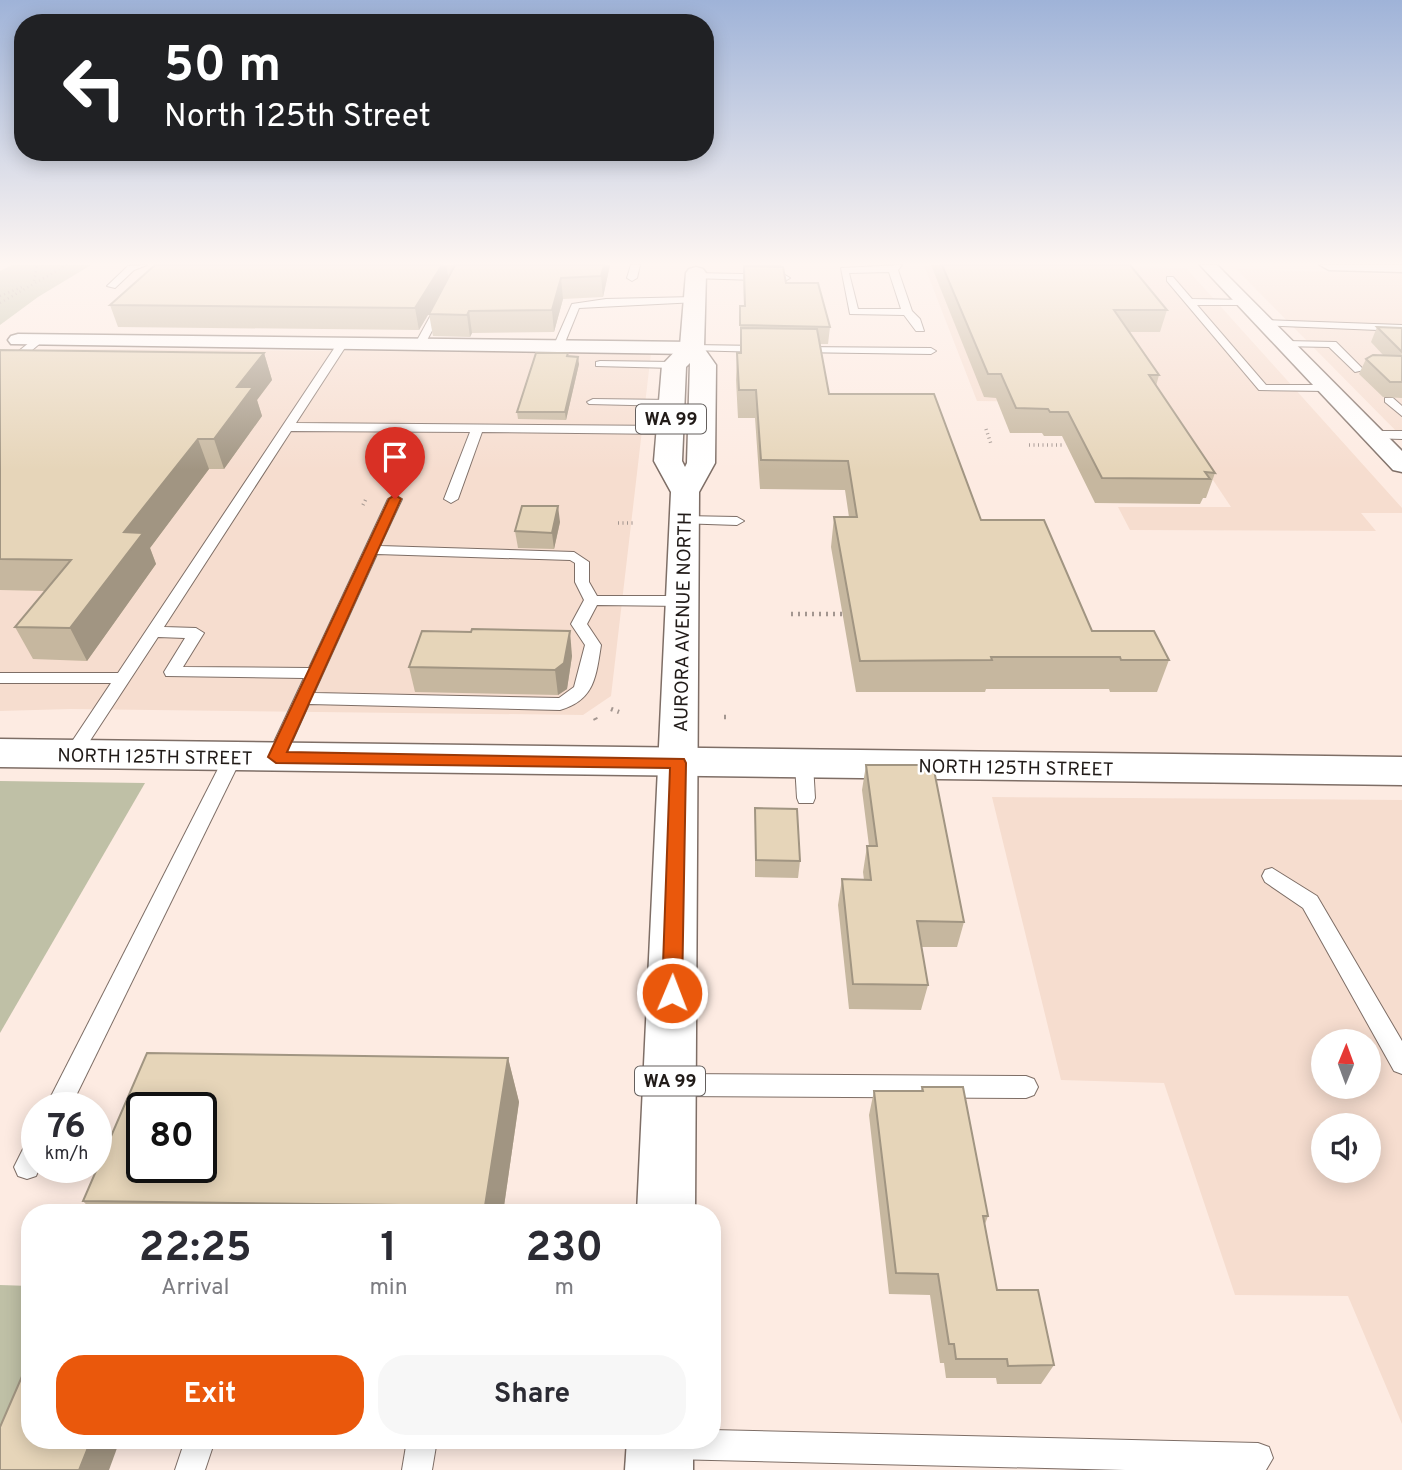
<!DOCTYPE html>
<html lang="en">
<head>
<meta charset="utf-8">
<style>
  body { margin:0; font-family:Overpass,sans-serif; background:#f7f7f7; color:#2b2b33; height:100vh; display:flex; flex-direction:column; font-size:26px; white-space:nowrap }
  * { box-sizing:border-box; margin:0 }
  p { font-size:23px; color:#7c7c81 }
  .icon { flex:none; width:38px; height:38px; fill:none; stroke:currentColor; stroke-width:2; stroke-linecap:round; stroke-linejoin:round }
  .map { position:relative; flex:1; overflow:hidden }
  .drawer { position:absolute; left:21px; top:1204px; width:700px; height:245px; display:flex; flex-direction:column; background:#fff; border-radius:28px; box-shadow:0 4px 18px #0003 }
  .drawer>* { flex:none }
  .guide { position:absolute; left:14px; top:14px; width:700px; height:147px; border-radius:28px; box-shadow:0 4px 18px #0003; background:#202124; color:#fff; overflow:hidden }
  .needle { width:46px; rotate:1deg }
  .controls { position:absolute; left:1311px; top:1029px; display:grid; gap:14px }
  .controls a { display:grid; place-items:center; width:70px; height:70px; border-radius:50%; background:#fff; box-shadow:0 4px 18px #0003; font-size:35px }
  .speed { position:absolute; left:21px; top:1092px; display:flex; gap:14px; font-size:35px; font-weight:700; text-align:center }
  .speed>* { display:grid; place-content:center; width:91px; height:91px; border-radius:50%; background:#fff; box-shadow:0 4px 18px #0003; line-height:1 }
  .speed small { font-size:18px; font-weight:400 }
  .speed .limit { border:4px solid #111; border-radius:10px; background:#fff; color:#111 }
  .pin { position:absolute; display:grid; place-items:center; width:60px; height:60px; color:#fff; margin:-72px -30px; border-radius:50% 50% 50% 0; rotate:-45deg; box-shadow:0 0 7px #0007 }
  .pin .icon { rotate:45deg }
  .me { position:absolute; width:77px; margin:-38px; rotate:1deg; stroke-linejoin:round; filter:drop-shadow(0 0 5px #0008) }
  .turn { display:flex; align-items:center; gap:24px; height:147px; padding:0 35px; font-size:32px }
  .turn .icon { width:91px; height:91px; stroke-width:2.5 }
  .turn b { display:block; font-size:49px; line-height:60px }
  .eta { display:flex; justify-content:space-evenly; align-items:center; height:119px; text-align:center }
  .eta b { font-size:42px; font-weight:700; line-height:49px }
  .button { display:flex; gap:14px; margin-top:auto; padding:14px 35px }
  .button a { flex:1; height:80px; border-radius:28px; background:#ea580c; color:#fff; font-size:28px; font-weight:700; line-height:80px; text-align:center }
  .button a+a { background:#f7f7f7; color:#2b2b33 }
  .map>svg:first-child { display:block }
  .built { fill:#f6ddcf; fill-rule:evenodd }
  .green { fill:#bfc0a6 }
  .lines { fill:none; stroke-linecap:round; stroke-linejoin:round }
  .service-casing { stroke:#7e6e66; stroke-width:2 }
  .minor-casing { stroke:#7e6e66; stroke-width:3 }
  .tertiary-casing { stroke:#7e6e66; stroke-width:3 }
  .trunk-casing { stroke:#7e6e66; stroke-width:3 }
  .path-far2 { stroke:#a39690; stroke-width:2.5; stroke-dasharray:1 3.5; stroke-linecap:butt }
  .path-far1 { stroke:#a39690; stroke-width:3.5; stroke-dasharray:1 3.5; stroke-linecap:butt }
  .path { stroke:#a39690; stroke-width:4.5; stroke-dasharray:2 5; stroke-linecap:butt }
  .service { fill:#fff; fill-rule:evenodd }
  .minor { fill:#fff; fill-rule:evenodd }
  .tertiary { fill:#fff; fill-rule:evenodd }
  .trunk { fill:#fff; fill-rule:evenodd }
  .wall { fill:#c6b79f }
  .shaded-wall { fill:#a19582 }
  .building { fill:#e6d5b9; stroke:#a19582; stroke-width:2; fill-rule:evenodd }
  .route { fill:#ea580c; stroke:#983908; stroke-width:2 }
  .labels { text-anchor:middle; stroke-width:5; stroke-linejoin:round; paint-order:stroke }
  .shield { fill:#fff; stroke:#645f5d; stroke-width:2 }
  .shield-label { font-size:18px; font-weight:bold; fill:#211b18 }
  .street-label { font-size:19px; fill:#211b18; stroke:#fff }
</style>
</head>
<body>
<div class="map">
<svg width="1402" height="1470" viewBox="0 0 1402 1470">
  <rect width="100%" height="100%" fill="#fdebe2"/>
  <!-- built -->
  <g class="built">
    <path d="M924 265 1186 268 1402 508V513H1361L1376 531 1130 530 1118 507H1231L1177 426 1141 403 977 401Z"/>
    <path d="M1236 269 1402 274V437Z"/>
    <path d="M70 349 651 353 611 696 583 715 70 709 0 711V351Z"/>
    <path d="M992 797 1402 800V1424L1348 1296 1235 1295 1164 1083 1061 1080ZM1323 1041H1368V1087H1323ZM1323 1125H1368V1171H1323Z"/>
  </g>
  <!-- green -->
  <g class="green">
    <path d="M12 265H91L38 297 0 325V271Z"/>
    <path d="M0 781 145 783 0 1033Z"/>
    <path d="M0 1285 30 1286V1360L0 1430Z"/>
  </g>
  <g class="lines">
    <defs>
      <g id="service">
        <path d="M147 265 134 270 115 288 107 286 128 266Z"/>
        <path d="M631 265H640L637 278 632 281 627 278Z"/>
        <path d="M902 265 898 270 912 311 920 319 924 331H916L904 315 850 314 841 268ZM889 272 901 309H858L849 273Z"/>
        <path d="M695 273 785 275 790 278 785 281 692 278V274Z"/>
        <path d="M1167 277H1173L1192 299 1247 300V304L1244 305H1197L1266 385H1327L1333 388 1327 391 1259 390 1167 281Z"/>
        <path d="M694 297 699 300 697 302 579 308 564 345 559 348 554 345 572 304 606 299Z"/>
        <path d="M438 302 446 304 424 346H416L415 344Z"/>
        <path d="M1264 320 1402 325V331L1260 325 1259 323Z"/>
        <path d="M35 338 44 340 17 363 0 364V358H10Z"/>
        <path d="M339 341 348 343 296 423 670 426 676 430 670 434 482 432 458 499 451 503 444 499 470 432 291 431 164 627 196 628 204 633 183 667 309 668 388 499 395 495 402 499 380 546 574 552 589 562V582L597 596H683L691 601 683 606 597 605 587 624 601 645C596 676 595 700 560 710L309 704 285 757 282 761H270L267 757 304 678 166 676 164 672 185 638 158 637 78 759H66L63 755 111 683H0V673H118ZM377 554 570 560 575 563V582L584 600 571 624 585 645 574 687 559 698 314 693Z"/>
        <path d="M1285 341 1336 342 1364 370 1355 372 1329 347 1281 346 1280 344Z"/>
        <path d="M692 345 762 346 767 349 762 352 688 350 687 348Z"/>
        <path d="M797 347 931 348 936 351 931 354 793 352 792 350Z"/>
        <path d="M600 361 674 362 679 365 674 368 596 366V362Z"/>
        <path d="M1385 398H1393L1402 406V416L1385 402Z"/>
        <path d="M593 399 672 400 678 403 672 406 589 404 587 402Z"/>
        <path d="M1372 431H1402V439L1368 438 1366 435Z"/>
        <path d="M683 516 737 517 744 521 737 525 678 523 676 520Z"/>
        <path d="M233 751 239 753 242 757 70 1108H45L224 757 227 753Z"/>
        <path d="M804 758 810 760 813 764 815 798 813 803H799L797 798 795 764 798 760Z"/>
        <path d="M1272 868 1317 896 1402 1041V1074L1394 1071 1303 908 1265 882 1262 876 1265 870Z"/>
        <path d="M673 1074 1026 1076 1034 1079 1038 1087 1034 1095 1026 1098 673 1096 665 1093 661 1085 665 1077Z"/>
        <path d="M37 1136V1167H40L36 1176 27 1179 18 1176 14 1167 28 1139Z"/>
        <path d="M712 1430 1258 1443 1269 1447 1273 1458 1266 1470H1125L670 1459 659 1455 655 1444 656 1440H712Z"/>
        <path d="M185 1440H215L205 1470H175Z"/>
        <path d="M407 1440H437L432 1470H402Z"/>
      </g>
      <g id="minor">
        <path d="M1200 265H1217L1402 451V472L1393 470Z"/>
        <path d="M1320 265H1402V272L1329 270Z"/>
        <path d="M18 334 692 342 699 344 702 348 699 352 692 354 11 344 8 340 11 336Z"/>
      </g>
      <path id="tertiary" d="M0 739 1402 757V785L0 767Z"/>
      <g id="trunk">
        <path d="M696 267 703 269 706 273 704 348 716 365 715 463 699 492 695 1213H637L671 492 654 461 662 365 680 346 686 273 689 269ZM690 363 687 463 685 467 682 461 686 367Z"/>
        <path d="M627 1440H693V1470H625Z"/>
      </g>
    </defs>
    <!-- service casing -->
    <use href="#service" class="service-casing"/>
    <!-- minor casing -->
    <use href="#minor" class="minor-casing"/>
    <!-- tertiary casing -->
    <use href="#tertiary" class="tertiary-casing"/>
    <!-- trunk casing -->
    <use href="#trunk" class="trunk-casing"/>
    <!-- path-far2 -->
    <g class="path-far2">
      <path d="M34 281 37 265"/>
      <path d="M0 296 22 287"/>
      <path d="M0 303 67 265"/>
    </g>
    <!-- path-far1 -->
    <g class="path-far1">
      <path d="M986 429 991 444"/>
      <path d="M1029 445H1063"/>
      <path d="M363 505 366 499"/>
      <path d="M618 523H634"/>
    </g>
    <!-- path -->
    <g class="path">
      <path d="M791 614H842"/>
      <path d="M611 709 619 712"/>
      <path d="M724 717H731"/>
      <path d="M595 718 598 724"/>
    </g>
    <!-- service -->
    <use href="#service" class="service"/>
    <!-- minor -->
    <use href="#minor" class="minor"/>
    <!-- tertiary -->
    <use href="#tertiary" class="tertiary"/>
    <!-- trunk -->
    <use href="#trunk" class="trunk"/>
  </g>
  <!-- wall -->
  <g class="wall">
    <path d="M155 265H610L603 297 563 299 554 332 472 333 470 337 433 336 429 314 430 311 419 330 118 327 110 305Z"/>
    <path d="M743 265H781L786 283 830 327 828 344H820L829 394 981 520 1092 631 1169 660 1157 692H1110L1109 689H986L985 692H856L831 547 834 517H849L845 490 760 489 755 418H738L736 380 737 353H740V306H744Z"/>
    <path d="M931 265H1130L1167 310 1160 332H1129L1159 375 1156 386 1215 473 1206 498H1203L1200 504 1095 503 1062 436H1044L1042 433H1010L996 398 984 397Z"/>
    <path d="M1377 327 1402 328V398L1383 397 1359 374 1366 359 1384 356 1371 342Z"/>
    <path d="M0 350 264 353 272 380 257 400 262 416 224 469H209L150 548 156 564 87 661 33 659 15 627 45 591 0 590Z"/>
    <path d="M568 353V356L579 364 566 420 518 419 517 412Z"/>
    <path d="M560 522 554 549 518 548 515 531Z"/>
    <path d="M572 656 567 689 558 695 415 692 409 667Z"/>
    <path d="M866 765 964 922 957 947H921L928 985 921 1010 849 1009 838 905 842 879 864 880 863 872 867 846H869L862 790Z"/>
    <path d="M755 808 800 861 798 878 755 877Z"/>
    <path d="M508 1058 519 1102 503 1213H94L83 1201Z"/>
    <path d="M922 1087 988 1216 985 1224 997 1290 1054 1365 1041 1384H997L996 1378H946L944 1363H940L930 1295 889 1294 869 1115 874 1091H921Z"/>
  </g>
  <!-- shaded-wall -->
  <g class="shaded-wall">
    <path d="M442 265H446L449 280 419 330 415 308Z"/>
    <path d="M604 265H610L603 297 601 276Z"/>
    <path d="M561 278 563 299 554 332 552 310Z"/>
    <path d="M469 311 472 333 470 337 467 315Z"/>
    <path d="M264 353 272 380 257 400 262 416 224 469 214 439 237 387Z"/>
    <path d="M578 357 579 364 566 420 565 412Z"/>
    <path d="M198 439 209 469 150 548 156 564 87 661 70 628 124 532Z"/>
    <path d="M558 506 560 522 554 549 552 533Z"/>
    <path d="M570 631 572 656 567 689 558 695 555 670Z"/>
    <path d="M508 1058 519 1102 503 1213H487L485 1206Z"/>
    <path d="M91 1440H120L109 1470H79Z"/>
  </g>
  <!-- building -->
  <g class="building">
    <path d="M155 265H442L415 308 110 305Z"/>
    <path d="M455 265H604L601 276 561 278 552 310 469 311 467 315 429 314Z"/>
    <path d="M942 265H1130L1167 310H1114L1159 375H1149L1215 473 1205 472 1210 479 1102 478 1068 412H1050L1048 409 1016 408 1001 374H988Z"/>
    <path d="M744 266 783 267 786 283H818L830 327 740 325V306H745Z"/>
    <path d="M1377 327 1402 328V352Z"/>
    <path d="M741 328 817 329 829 394H934L981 520H1044L1092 631H1154L1169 660H1121L1120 657H991L992 660 860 661 834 517H857L848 461 761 460 756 390H739L737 353H741Z"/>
    <path d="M0 350 264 353 237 387H253L214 439H198L124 532 143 533 70 628 15 627 71 560 0 559Z"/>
    <path d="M536 353H568L567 356 578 357 565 412H517Z"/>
    <path d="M1373 355 1402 356V382H1390L1366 359Z"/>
    <path d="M522 506H558L552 533 515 531Z"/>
    <path d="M472 629 570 631 564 663 555 670 409 667 422 631 471 632Z"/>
    <path d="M866 765H933L964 922 917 921 928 985 853 984 842 879 871 880 867 846H877Z"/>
    <path d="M755 808 797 809 800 861 756 860Z"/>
    <path d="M147 1053 508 1058 485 1206 83 1201ZM142 1108H201V1167H142Z"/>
    <path d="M922 1087H963L988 1216H983L997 1290H1038L1054 1365 1008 1366 1007 1359H956L954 1344H949L938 1274 896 1273 874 1091H923Z"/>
    <path d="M30 1358V1440H91L79 1470H0V1427Z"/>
  </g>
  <!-- sky -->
  <linearGradient id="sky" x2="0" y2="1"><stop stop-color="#9fb3d8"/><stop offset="0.56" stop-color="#fef6f2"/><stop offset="1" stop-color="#fef6f2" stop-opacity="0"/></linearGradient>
  <rect width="1402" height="470" fill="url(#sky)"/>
  <!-- route -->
  <path class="route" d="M395 495 401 499 287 752 684 759 686 763 682 993 679 999 672 1001 665 999 662 993 670 768 276 763 268 757 389 499Z"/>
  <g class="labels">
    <!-- shield labels -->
    <g class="shield">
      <rect x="636" y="404.5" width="70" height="29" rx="5"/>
      <rect x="635" y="1066.5" width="70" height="29" rx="5"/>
    </g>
    <g class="shield-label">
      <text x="671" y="425">WA 99</text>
      <text x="670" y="1087">WA 99</text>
    </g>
    <!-- street labels -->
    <g class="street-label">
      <text transform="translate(682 622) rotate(-89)" y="7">AURORA AVENUE NORTH</text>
      <text transform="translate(155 756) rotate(1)" y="7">NORTH 125TH STREET</text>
      <text transform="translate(1016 767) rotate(1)" y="7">NORTH 125TH STREET</text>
    </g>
  </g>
</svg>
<div class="controls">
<a><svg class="needle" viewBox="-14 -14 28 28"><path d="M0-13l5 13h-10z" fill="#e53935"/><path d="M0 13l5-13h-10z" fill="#7c7c81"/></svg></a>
<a><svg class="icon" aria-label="sound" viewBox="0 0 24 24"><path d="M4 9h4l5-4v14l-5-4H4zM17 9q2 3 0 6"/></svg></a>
</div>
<div class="speed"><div>76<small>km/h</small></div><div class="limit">80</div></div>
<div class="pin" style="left:395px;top:499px;background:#d93025"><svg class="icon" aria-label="arrive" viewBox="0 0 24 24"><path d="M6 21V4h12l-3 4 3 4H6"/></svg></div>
<svg class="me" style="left:672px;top:993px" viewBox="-20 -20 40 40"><circle r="17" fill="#ea580c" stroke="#fff" stroke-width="3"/><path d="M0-11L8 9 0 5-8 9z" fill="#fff"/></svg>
<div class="guide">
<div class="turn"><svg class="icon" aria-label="left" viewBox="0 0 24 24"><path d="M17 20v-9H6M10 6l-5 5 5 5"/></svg><div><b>50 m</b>North 125th Street</div></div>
</div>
<section class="drawer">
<div class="eta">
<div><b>22:25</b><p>Arrival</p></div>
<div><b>1</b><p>min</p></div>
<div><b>230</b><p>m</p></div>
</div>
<div class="button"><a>Exit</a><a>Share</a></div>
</section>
</div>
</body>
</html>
